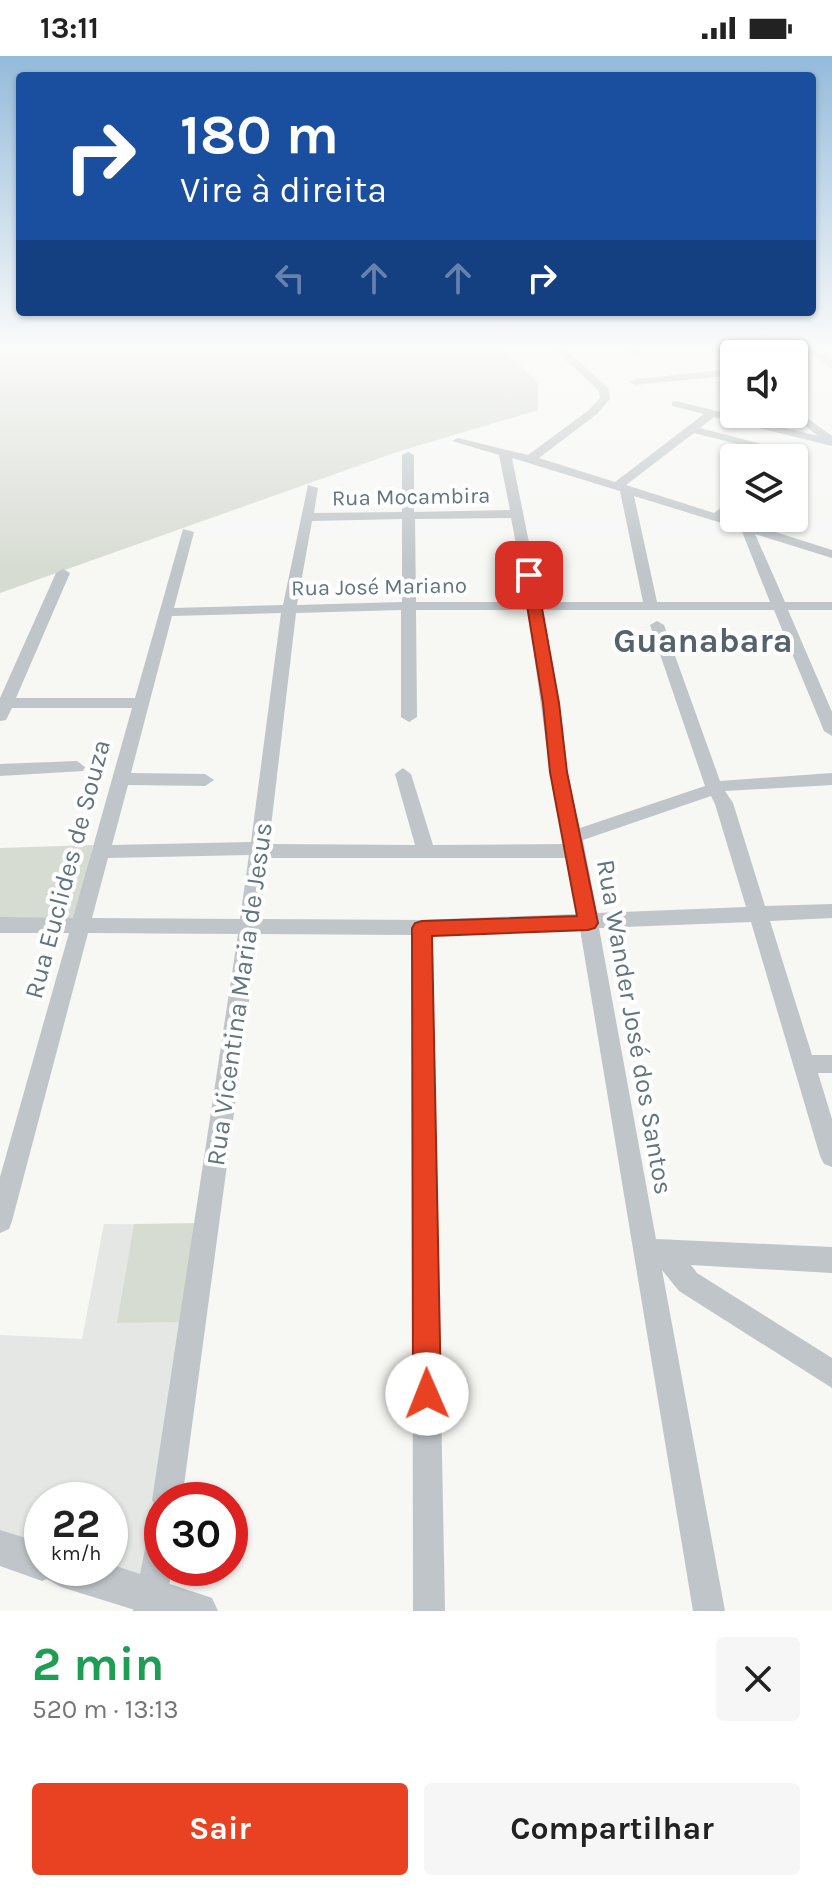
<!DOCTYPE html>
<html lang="pt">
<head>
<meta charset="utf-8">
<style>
  body { margin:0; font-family:Karla,sans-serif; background:#f6f6f6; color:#222; height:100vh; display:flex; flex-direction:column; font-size:30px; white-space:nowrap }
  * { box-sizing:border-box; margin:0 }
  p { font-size:26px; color:#767676 }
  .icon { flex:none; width:44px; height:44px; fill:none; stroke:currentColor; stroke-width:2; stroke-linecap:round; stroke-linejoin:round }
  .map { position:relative; height:1555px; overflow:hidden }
  .details { display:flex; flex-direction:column; background:#fff; flex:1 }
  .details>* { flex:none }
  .top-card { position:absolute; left:16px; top:16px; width:800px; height:244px; border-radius:8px; box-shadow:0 2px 6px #0004; background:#1a4fa0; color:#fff; overflow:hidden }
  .tools { position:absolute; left:720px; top:284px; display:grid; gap:16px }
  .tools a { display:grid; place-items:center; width:88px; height:88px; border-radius:8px; background:#fff; box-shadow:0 2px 6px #0004; font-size:40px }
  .speed { position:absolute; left:24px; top:1426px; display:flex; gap:16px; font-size:40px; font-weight:700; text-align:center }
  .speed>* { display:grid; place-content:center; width:104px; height:104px; border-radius:50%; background:#fff; box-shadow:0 2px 6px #0004; line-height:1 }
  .speed small { font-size:20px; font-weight:400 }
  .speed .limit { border:12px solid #d22; background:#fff; color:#111 }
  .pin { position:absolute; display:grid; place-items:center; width:68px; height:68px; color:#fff; margin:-34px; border-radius:16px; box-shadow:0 4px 12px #0006 }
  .me { position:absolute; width:88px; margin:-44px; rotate:359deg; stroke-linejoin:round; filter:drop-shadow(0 0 6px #0008) }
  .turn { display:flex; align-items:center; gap:28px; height:168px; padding:0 32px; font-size:36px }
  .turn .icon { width:104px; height:104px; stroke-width:2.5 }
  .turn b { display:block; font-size:56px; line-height:68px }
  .lanes { display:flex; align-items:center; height:76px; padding:0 32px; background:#0003; justify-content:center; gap:40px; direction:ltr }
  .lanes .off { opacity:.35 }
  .round { display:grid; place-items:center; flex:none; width:84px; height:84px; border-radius:8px; background:#f6f6f6 }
  .summary { display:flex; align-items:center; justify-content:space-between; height:136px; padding:0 32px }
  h1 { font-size:48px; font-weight:700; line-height:60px; color:#1e9e55 }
  .cta { display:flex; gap:16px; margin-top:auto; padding:16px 32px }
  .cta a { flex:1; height:92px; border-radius:8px; background:#e94222; color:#fff; font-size:32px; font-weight:700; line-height:92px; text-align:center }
  .cta a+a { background:#f6f6f6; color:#222 }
  .status { display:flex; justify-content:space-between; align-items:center; height:56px; padding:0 40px; background:#fff; direction:ltr }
  .status svg { height:22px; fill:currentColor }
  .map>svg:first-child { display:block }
  .built { fill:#e5e7e5 }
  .green { fill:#d7dcd3 }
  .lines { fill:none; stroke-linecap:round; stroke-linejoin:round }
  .minor { fill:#bfc5c8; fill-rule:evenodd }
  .tertiary { fill:#bfc5c8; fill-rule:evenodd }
  .route { fill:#e94222; stroke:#972b16; stroke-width:2 }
  .labels { text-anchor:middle; stroke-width:8; stroke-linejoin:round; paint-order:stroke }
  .far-street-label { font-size:22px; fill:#617580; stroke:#fff }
  .street-label { font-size:26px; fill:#617580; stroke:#fff }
  .district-label { font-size:34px; font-weight:bold; fill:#53626b; stroke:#fff }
</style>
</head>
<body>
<div class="status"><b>13:11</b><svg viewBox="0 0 49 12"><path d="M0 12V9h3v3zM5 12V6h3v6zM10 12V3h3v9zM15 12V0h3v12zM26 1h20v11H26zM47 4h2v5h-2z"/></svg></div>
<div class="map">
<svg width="832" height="1555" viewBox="0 0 832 1555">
  <rect width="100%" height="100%" fill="#f7f7f4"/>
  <!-- built -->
  <path class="built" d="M104 1168 200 1169 143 1523 110 1512V1444H42V1491L0 1478V1279L82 1283Z"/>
  <!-- green -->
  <g class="green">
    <path d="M0 294H504L538 327V354L397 396 0 537Z"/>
    <path d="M93 789 79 862 0 863V792Z"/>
    <path d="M197 1167 184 1266 117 1267 134 1168Z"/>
  </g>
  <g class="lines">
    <!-- minor -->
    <g class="minor">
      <path d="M555 294H566L608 332 610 343 597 358 539 402 615 426 704 358 672 350V346L676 345 818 380 790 358H794V353L832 380V390L714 361 700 372 769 390 789 402H774L761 394 694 377 626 429 714 457 734 442V452L725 460 832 494V502L755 478 785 546H832V554H788L832 656V680L824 675 774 554H543L566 716 580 772 705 730 650 569 657 565 664 569 720 725 832 717V729L725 735 733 747 765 850 832 848V862L770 865 812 999H832V1017H818L832 1063V1111L824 1108 820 1100 751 866 599 872 656 1183 832 1191V1217L691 1209 697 1217 832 1302V1332L679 1235 662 1214 725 1555H693L580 873 432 879 445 1555H413L412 879 258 878 182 1444H162V1457L157 1454 152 1444 238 878 88 877 12 1165 9 1173 0 1177V1121L69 877H0V861L73 862 132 652H12L6 664 0 665V642L56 517 63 513 70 517 16 642H135L183 473 194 476 174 552 283 549 308 429 318 432 314 457 402 456V399L408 396 414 399V456L510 454 499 399 452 385 458 382 528 399 589 354 600 342 599 335ZM512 402 620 435 643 546H541ZM634 440 741 473 770 546H657ZM511 462 527 546H416L415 463ZM402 463V546L297 549 312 465ZM401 554V661L409 666 417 661 416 554H528L550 716 565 788 433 789 411 718 403 712 395 718 415 789 269 788 296 557ZM281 557 251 786 112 789 128 729 205 730 214 724 205 718 131 717 172 560ZM711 740 715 748 746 851 597 857 583 784ZM249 799 240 863 92 862 108 802ZM267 802H568L577 858 422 864 260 863Z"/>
      <path d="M628 294H638L640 296 635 299Z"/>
      <path d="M806 294H817L832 304V312Z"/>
      <path d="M734 313V319L635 329 630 326 635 323Z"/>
      <path d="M77 705 85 711 83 715 0 720V708Z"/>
      <path d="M162 1467V1512H172L165 1555H133L147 1482 151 1471Z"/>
    </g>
    <!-- tertiary -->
    <path class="tertiary" d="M0 1474 42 1487V1512H110V1508L212 1542 218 1555H138L61 1531 47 1523 42 1525 0 1510Z"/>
  </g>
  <!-- sky -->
  <linearGradient id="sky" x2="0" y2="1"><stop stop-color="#94bbdb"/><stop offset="0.57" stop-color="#fbfbfa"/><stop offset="1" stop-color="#fbfbfa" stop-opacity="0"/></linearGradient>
  <rect width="832" height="512" fill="url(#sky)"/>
  <!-- route -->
  <path class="route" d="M529 515 536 519 559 647 567 716 598 867 595 872 588 874 432 880 441 1338 437 1348 427 1352 417 1348 413 1338 412 872 415 867 422 865 577 860 550 716 543 647 522 519Z"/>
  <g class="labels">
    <!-- far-street labels -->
    <g class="far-street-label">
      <text transform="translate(411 440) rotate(-1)" y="8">Rua Mocambira</text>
      <text transform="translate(379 530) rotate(-1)" y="8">Rua José Mariano</text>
    </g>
    <!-- street labels -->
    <g class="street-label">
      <text transform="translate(67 813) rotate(-75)" y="9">Rua Euclides de Souza</text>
      <text transform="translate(239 938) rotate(-82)" y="9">Rua Vicentina Maria de Jesus</text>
      <text transform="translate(635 971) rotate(80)" y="9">Rua Wander José dos Santos</text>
    </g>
    <!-- district labels -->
    <g class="district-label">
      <text x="703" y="596">Guanabara</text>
    </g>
  </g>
</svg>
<div class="tools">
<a><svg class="icon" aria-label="sound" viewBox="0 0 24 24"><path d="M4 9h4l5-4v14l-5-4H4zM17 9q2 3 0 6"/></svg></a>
<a><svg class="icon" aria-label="layers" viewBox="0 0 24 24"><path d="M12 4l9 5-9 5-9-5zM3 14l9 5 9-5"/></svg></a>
</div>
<div class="speed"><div>22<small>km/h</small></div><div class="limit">30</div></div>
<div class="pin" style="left:529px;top:519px;background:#d93025"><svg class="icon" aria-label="arrive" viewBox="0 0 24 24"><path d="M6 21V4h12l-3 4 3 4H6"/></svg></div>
<svg class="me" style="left:427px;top:1338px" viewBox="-20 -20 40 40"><circle r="19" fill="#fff"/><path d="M0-13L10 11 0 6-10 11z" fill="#e94222"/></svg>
<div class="top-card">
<div class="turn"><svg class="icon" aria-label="right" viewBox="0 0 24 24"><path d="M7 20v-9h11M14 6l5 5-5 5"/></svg><div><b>180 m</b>Vire à direita</div></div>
<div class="lanes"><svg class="icon off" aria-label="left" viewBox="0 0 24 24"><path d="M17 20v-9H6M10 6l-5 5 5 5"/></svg><svg class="icon off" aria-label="ahead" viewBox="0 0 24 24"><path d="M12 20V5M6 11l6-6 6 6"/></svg><svg class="icon off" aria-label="ahead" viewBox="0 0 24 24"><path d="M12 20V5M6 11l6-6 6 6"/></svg><svg class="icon" aria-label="right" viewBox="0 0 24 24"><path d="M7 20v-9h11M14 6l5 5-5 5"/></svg></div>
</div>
</div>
<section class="details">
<div class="summary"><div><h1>2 min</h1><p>520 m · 13:13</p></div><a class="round"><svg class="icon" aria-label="close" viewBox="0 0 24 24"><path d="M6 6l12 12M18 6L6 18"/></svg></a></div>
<div class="cta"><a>Sair</a><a>Compartilhar</a></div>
</section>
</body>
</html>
